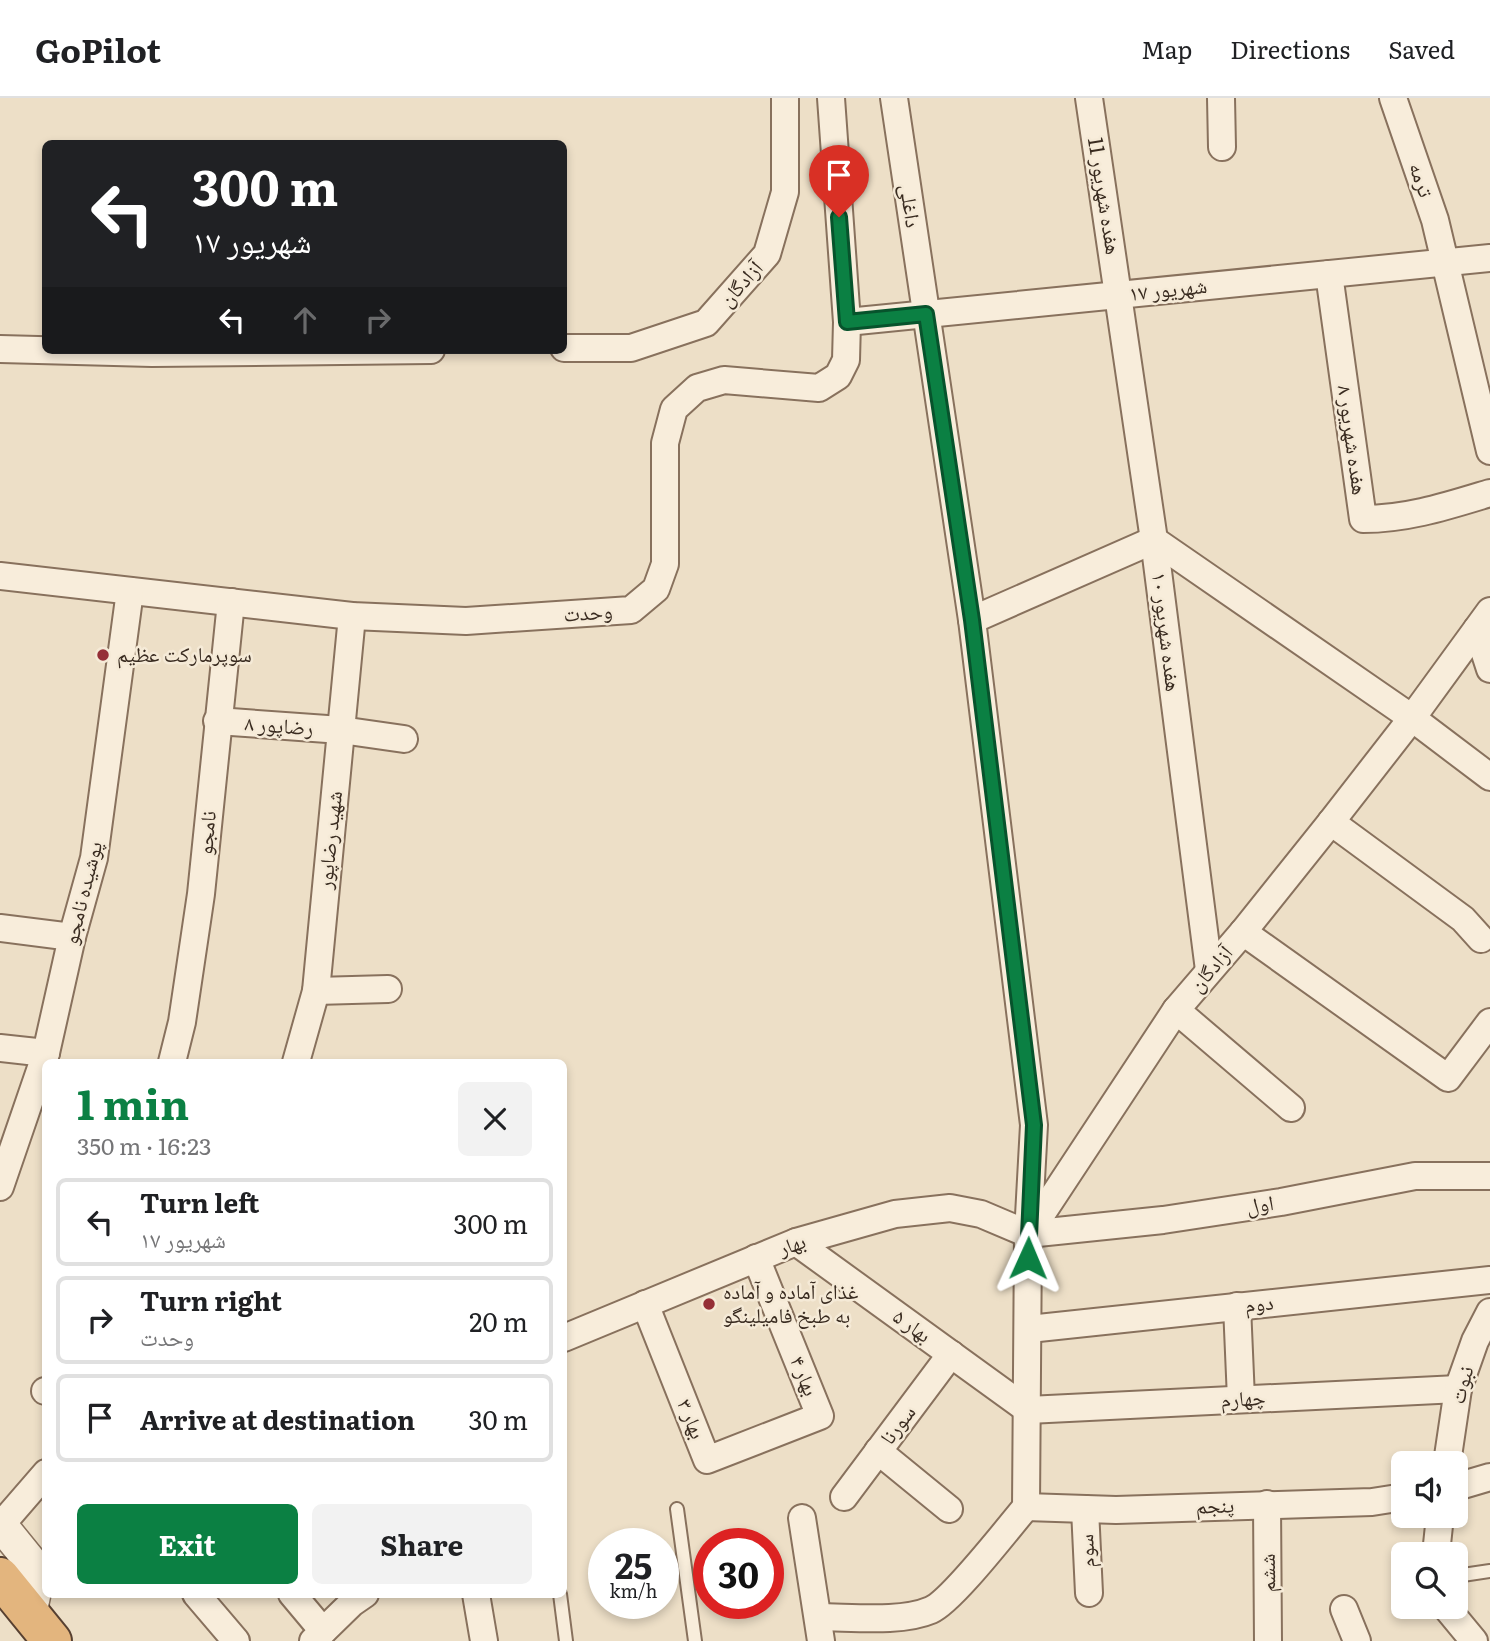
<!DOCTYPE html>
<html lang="en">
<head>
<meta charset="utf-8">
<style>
  body { margin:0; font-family:Literata,"Noto Naskh Arabic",serif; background:#f2f2f2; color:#202124; height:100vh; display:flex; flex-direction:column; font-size:26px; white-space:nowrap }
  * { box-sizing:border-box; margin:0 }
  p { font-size:23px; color:#757577 }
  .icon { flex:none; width:38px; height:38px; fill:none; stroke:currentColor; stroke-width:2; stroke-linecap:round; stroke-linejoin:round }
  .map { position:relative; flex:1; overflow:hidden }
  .sheet { position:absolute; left:42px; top:961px; width:525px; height:539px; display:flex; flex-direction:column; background:#fff; border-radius:10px; box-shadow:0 4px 10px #0003 }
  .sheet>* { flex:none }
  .top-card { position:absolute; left:42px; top:42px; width:525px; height:214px; border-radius:10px; box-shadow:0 4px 10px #0003; background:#202124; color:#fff; overflow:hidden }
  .tools { position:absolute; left:1391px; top:1353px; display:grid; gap:14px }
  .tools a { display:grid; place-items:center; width:77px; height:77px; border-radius:10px; background:#fff; box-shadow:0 4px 10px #0003; font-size:35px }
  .speed { position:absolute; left:588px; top:1430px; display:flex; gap:14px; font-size:35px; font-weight:700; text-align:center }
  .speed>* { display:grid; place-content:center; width:91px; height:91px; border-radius:50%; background:#fff; box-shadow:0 4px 10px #0003; line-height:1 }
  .speed small { font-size:18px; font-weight:400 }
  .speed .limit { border:10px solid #d22; background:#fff; color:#111 }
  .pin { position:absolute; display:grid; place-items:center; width:60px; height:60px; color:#fff; margin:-72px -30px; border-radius:50% 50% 50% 0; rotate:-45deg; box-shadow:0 0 7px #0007 }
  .pin .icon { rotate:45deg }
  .me { position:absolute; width:77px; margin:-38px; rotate:1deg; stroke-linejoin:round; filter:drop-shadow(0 0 5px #0008) }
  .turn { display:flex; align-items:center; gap:24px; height:147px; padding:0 35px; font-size:32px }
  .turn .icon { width:91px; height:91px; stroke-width:2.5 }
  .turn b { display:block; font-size:49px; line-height:60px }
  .lanes { display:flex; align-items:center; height:66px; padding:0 35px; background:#0003; justify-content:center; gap:35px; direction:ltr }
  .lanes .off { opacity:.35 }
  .round { display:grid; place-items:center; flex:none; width:74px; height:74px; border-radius:10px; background:#f2f2f2 }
  .head { display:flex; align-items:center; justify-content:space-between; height:119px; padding:0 35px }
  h1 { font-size:42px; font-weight:700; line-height:52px; color:#0b8043 }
  .cta { display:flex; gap:14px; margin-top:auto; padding:14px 35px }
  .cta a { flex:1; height:80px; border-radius:10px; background:#0b8043; color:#fff; font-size:28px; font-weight:700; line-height:80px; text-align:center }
  .cta a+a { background:#f2f2f2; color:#202124 }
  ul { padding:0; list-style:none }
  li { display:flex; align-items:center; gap:21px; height:88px; margin:0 14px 10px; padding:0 21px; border:4px solid #e0e0e0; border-radius:10px }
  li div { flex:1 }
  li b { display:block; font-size:26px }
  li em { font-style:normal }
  header { display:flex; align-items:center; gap:42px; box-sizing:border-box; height:98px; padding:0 35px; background:#fff; border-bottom:2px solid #e0e0e0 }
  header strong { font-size:33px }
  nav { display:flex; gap:38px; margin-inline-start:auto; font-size:24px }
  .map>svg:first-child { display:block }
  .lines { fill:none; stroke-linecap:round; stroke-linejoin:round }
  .service-casing { stroke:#88715d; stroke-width:16 }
  .minor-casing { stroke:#88715d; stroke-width:30 }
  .tertiary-casing { stroke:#88715d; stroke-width:35 }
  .trunk-casing { stroke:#574031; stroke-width:42 }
  .service { stroke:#f8eddb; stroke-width:12 }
  .minor { stroke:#f8eddb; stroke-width:26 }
  .tertiary { stroke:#f8eddb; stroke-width:32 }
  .trunk { stroke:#e3b57e; stroke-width:38 }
  .route-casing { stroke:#07532c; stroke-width:18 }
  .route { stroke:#0b8043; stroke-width:12 }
  .poi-dot { fill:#952f37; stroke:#f5ead7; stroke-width:2.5 }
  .labels { text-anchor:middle; stroke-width:5; stroke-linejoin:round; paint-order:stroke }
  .street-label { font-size:21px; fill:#392b20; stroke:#f5ead7 }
  .poi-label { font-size:21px; fill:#392b20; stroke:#f5ead7; text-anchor:start }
</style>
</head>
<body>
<header>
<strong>GoPilot</strong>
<nav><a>Map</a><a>Directions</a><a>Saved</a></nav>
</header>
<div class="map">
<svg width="1490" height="1543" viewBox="0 0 1490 1543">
  <rect width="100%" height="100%" fill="#eddfc7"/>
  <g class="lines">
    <defs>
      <g id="service">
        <path d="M677 1411 695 1543"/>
        <path d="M1456 1478 1490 1473"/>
        <path d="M560 1496 566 1543"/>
      </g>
      <g id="minor">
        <path d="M1089 0 1154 442 1209 872"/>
        <path d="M1221 0 1222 49"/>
        <path d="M1393 0 1435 122 1490 353"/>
        <path d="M1329 176 1363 421C1408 421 1447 408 1490 395"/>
        <path d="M847 224 1490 160"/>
        <path d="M564 250H631L706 225 767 156 785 94V0"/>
        <path d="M0 251 152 255 431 252"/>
        <path d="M0 478 352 518 466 523 631 512 656 491 665 466V345L674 311 697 290 724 282 819 290 838 278 846 262 847 224 831 0"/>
        <path d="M972 522 1154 442 1412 620 1490 679"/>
        <path d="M1477 531 1490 571"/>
        <path d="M217 623 341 632 404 641"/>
        <path d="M1331 724 1463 821 1481 841"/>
        <path d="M0 830 72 839"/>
        <path d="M1243 834 1448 980 1490 924"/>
        <path d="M316 893 388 891"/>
        <path d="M1176 912 1291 1010"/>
        <path d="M0 950 46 955"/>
        <path d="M172 964 182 924 201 796 231 504"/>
        <path d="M296 964 316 893 352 518"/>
        <path d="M0 1089 46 955 72 839 94 760 130 493"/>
        <path d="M1029 1135 1176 912 1243 834 1331 724 1412 620 1490 513"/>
        <path d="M796 1144 1028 1312 1458 1291"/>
        <path d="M645 1206 707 1362 820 1318 756 1160"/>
        <path d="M1237 1208 1241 1301"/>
        <path d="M1029 1231 1490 1182"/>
        <path d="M564 1240 796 1144 895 1116 950 1110 981 1116 1028 1136 1163 1122 1281 1104 1415 1078H1490"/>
        <path d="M45 1293H46"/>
        <path d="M878 1353 949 1411"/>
        <path d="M1447 1365 1458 1291 1475 1243 1490 1214"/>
        <path d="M1456 1389 1490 1379"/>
        <path d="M844 1399 951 1256"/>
        <path d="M1267 1406 1268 1543"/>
        <path d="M1026 1409 1116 1412 1372 1404 1404 1399"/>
        <path d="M1085 1411 1089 1495"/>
        <path d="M802 1420 821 1543"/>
        <path d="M1 1427 46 1375"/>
        <path d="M1436 1456 1440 1418"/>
        <path d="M196 1496 236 1543"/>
        <path d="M292 1496 323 1533"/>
        <path d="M476 1496 484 1543"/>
        <path d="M1445 1508 1474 1543"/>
        <path d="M1344 1511 1357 1543"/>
        <path d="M818 1519C851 1519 901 1525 931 1512 952 1503 1008 1430 1026 1409L1028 1136 1034 1027 972 522 894 0"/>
        <path d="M313 1543 352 1505 365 1496"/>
      </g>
      <path id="tertiary" d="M0 1426 39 1474 30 1517"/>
      <path id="trunk" d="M0 1479 52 1543"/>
    </defs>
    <!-- service casing -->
    <use href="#service" class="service-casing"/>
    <!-- minor casing -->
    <use href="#minor" class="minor-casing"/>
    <!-- tertiary casing -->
    <use href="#tertiary" class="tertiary-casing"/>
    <!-- trunk casing -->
    <use href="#trunk" class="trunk-casing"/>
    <!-- service -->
    <use href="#service" class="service"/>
    <!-- minor -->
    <use href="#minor" class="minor"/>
    <!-- tertiary -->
    <use href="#tertiary" class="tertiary"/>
    <!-- trunk -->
    <use href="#trunk" class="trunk"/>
  </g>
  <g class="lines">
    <defs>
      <path id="route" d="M839 119 847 224 926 216 972 522 1034 1027 1028 1160"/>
    </defs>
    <!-- route casing -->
    <use href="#route" class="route-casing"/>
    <!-- route -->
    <use href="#route" class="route"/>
  </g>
  <!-- markers -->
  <g class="poi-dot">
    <circle cx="103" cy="557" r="7"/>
    <circle cx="709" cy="1206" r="7"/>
  </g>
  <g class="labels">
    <!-- street labels -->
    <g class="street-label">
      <text transform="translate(1421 82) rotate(71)" y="7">ترمه</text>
      <text transform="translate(1104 98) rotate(81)" y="7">هفده شهریور 11</text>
      <text transform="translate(910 108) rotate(82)" y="7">داغلی</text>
      <text transform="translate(741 186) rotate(-48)" y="7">آزادگان</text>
      <text transform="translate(1168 192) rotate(-6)" y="7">۱۷ شهریور</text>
      <text transform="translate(1352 342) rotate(82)" y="7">هفده شهریور ۸</text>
      <text transform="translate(588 515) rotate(-4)" y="7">وحدت</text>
      <text transform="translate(1166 534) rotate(83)" y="7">هفده شهریور ۱۰</text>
      <text transform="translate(279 628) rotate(4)" y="7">رضاپور ۸</text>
      <text transform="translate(207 735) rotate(-85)" y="7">نامجو</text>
      <text transform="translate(330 742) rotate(-84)" y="7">شهید رضاپور</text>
      <text transform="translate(83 795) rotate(-76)" y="7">پوشیده نامجو</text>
      <text transform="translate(1211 871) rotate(-49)" y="7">آزادگان</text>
      <text transform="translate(1260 1107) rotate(-9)" y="7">اول</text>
      <text transform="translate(792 1147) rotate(-19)" y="7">بهار</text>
      <text transform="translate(1259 1206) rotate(-6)" y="7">دوم</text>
      <text transform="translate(912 1228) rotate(36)" y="7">بهار ۵</text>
      <text transform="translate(804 1278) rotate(68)" y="7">بهار ۴</text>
      <text transform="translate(1462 1287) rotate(-75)" y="7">نبوت</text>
      <text transform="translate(1243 1301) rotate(-3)" y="7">چهارم</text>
      <text transform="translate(691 1321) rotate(68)" y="7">بهار ۳</text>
      <text transform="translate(898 1327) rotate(-53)" y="7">سورنا</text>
      <text transform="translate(1215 1408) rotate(-2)" y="7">پنجم</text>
      <text transform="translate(1087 1453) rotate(-93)" y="7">سوم</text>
      <text transform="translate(1268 1475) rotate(-91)" y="7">ششم</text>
    </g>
    <!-- poi labels -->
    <g class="poi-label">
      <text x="117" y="564">سوپرمارکت عظیم</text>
      <text x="723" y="1201">غذای آماده و آماده<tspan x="723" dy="24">به طبخ فامیلینگو</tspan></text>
    </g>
  </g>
</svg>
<div class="tools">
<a><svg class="icon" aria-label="sound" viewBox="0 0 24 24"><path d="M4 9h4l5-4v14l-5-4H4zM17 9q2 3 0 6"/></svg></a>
<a><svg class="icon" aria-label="search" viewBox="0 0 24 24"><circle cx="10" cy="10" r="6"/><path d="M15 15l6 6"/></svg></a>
</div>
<div class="speed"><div>25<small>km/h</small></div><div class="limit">30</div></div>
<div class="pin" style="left:839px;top:119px;background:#d93025"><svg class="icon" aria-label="arrive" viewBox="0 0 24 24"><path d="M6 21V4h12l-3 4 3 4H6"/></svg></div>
<svg class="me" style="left:1028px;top:1160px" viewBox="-20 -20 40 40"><path d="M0-17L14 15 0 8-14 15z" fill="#0b8043" stroke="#fff" stroke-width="4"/></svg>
<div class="top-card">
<div class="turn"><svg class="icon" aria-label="left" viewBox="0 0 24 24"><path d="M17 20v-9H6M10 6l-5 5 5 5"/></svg><div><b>300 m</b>۱۷ شهریور</div></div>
<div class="lanes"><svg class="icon" aria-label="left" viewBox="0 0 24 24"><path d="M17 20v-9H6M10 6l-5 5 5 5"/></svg><svg class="icon off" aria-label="ahead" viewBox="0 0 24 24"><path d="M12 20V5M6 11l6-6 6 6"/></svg><svg class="icon off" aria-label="right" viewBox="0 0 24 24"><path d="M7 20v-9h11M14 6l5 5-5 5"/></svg></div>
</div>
<section class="sheet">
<div class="head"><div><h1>1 min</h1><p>350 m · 16:23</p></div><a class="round"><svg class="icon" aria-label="close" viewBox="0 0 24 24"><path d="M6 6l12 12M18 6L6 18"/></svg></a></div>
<ul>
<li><svg class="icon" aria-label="left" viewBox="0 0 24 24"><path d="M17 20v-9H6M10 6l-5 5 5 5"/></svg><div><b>Turn left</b><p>۱۷ شهریور</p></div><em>300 m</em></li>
<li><svg class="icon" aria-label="right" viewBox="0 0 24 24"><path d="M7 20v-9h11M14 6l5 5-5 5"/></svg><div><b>Turn right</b><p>وحدت</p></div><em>20 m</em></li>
<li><svg class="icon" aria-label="arrive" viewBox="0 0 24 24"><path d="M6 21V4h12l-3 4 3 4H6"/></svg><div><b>Arrive at destination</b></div><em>30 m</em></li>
</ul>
<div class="cta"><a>Exit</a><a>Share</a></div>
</section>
</div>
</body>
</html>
